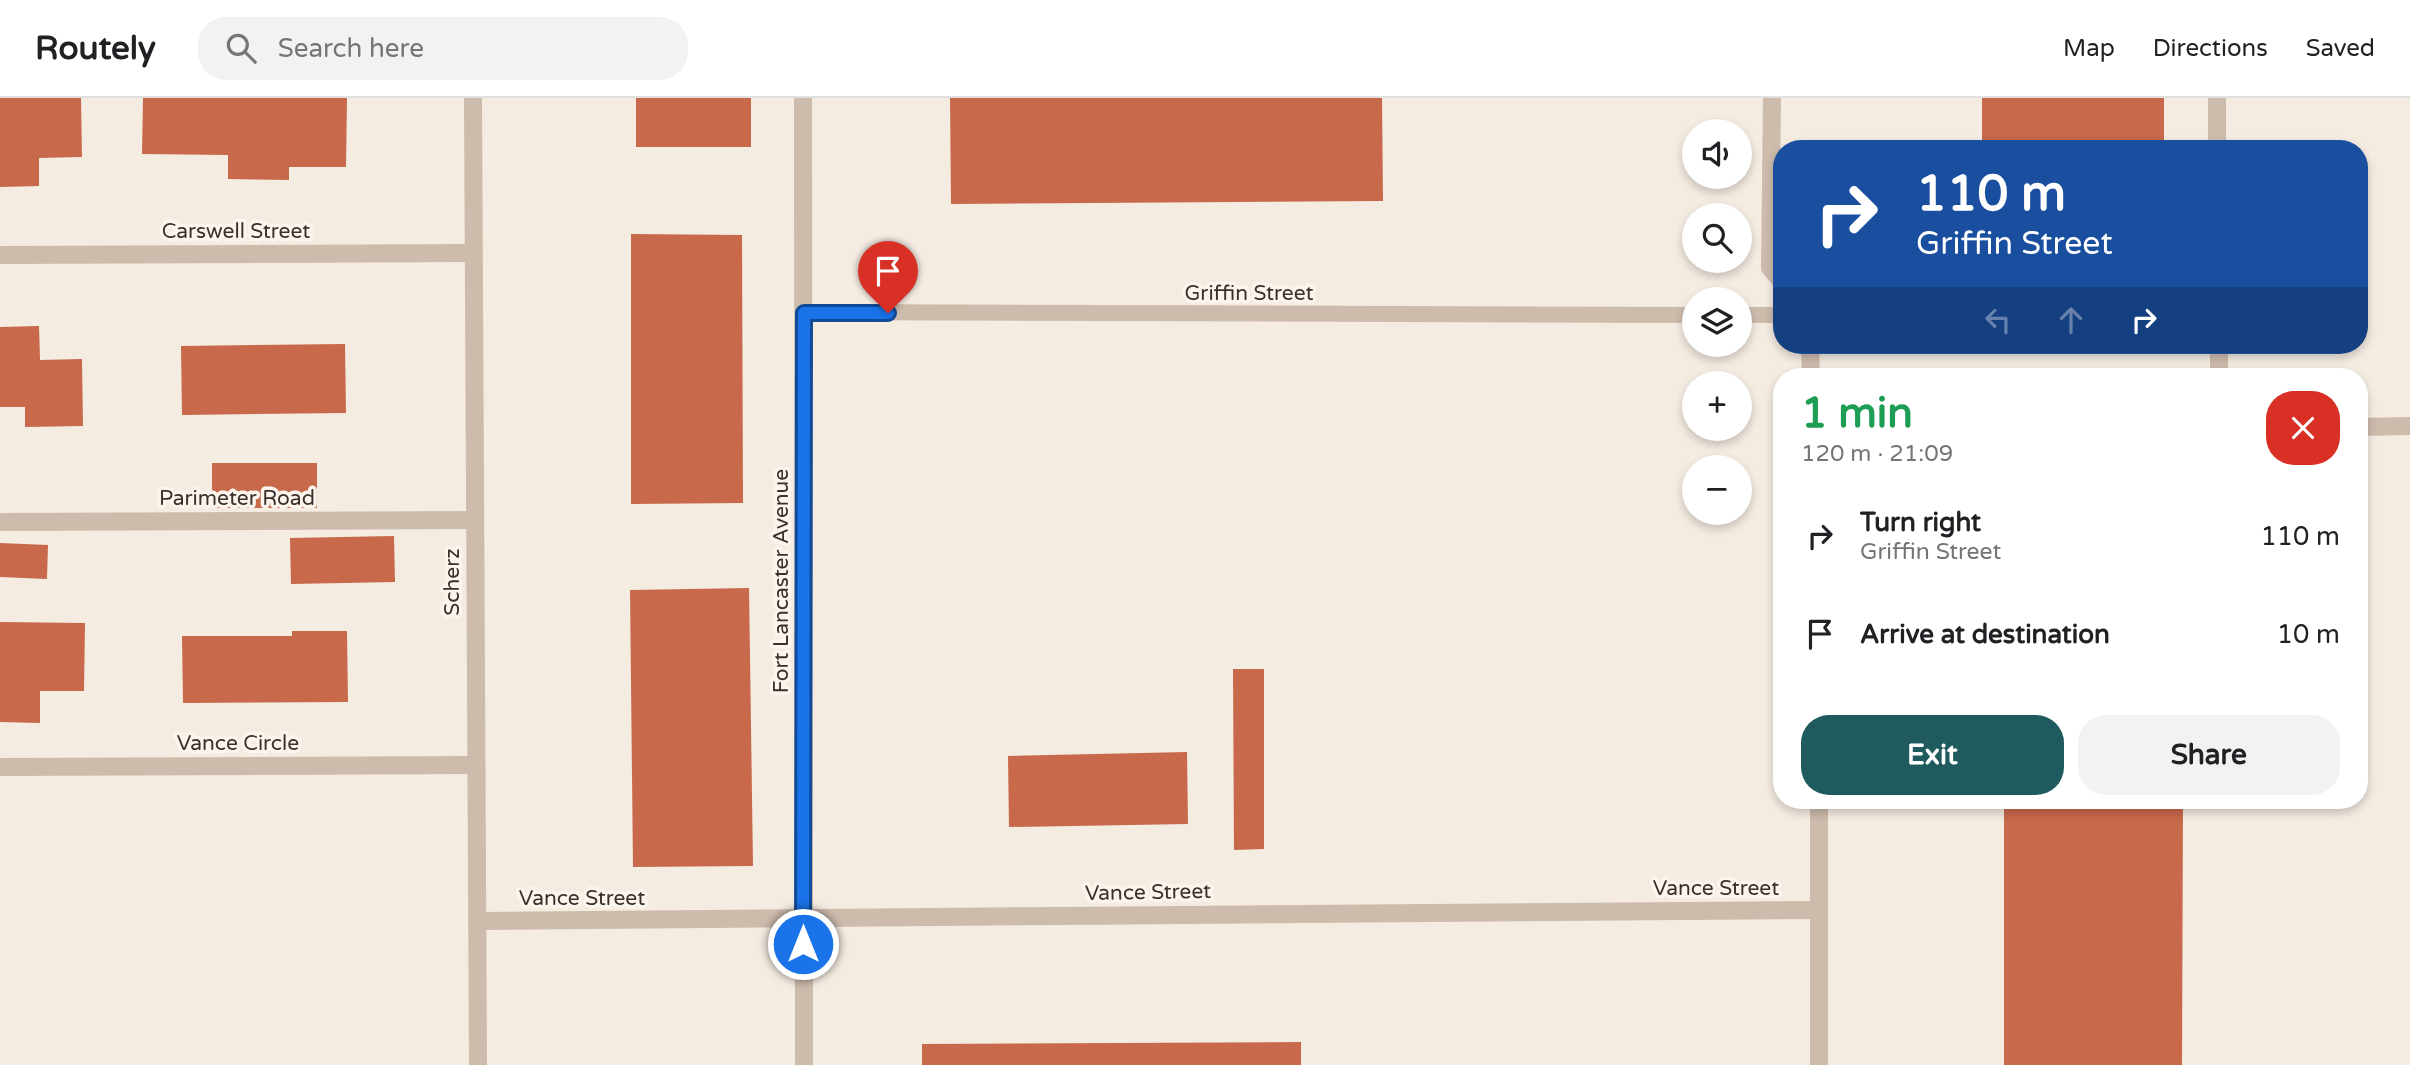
<!DOCTYPE html>
<html lang="en">
<head>
<meta charset="utf-8">
<style>
  body { margin:0; font-family:"Varela Round",sans-serif; background:#f2f2f2; color:#202124; height:100vh; display:flex; flex-direction:column; font-size:26px; white-space:nowrap }
  * { box-sizing:border-box; margin:0 }
  p { font-size:23px; color:#757577 }
  .icon { flex:none; width:38px; height:38px; fill:none; stroke:currentColor; stroke-width:2; stroke-linecap:round; stroke-linejoin:round }
  .map { position:relative; flex:1; overflow:hidden }
  .side { position:absolute; left:1773px; top:270px; width:595px; height:441px; display:flex; flex-direction:column; background:#fff; border-radius:28px; box-shadow:0 4px 10px #0003 }
  .side>* { flex:none }
  .top-card { position:absolute; left:1773px; top:42px; width:595px; height:214px; border-radius:28px; box-shadow:0 4px 10px #0003; background:#1a4fa0; color:#fff; overflow:hidden }
  .buttons { position:absolute; left:1682px; top:21px; display:grid; gap:14px }
  .buttons a { display:grid; place-items:center; width:70px; height:70px; border-radius:50%; background:#fff; box-shadow:0 4px 10px #0003; font-size:35px }
  .pin { position:absolute; display:grid; place-items:center; width:60px; height:60px; color:#fff; margin:-72px -30px; border-radius:50% 50% 50% 0; rotate:-45deg; box-shadow:0 0 7px #0007 }
  .pin .icon { rotate:45deg }
  .me { position:absolute; width:77px; margin:-38px; rotate:0deg; stroke-linejoin:round; filter:drop-shadow(0 0 5px #0008) }
  .turn { display:flex; align-items:center; gap:24px; height:147px; padding:0 28px; font-size:32px }
  .turn .icon { width:91px; height:91px; stroke-width:2.5 }
  .turn b { display:block; font-size:49px; line-height:60px }
  .lanes { display:flex; align-items:center; height:66px; padding:0 28px; background:#0003; justify-content:center; gap:35px; direction:ltr }
  .lanes .off { opacity:.35 }
  .round { display:grid; place-items:center; flex:none; width:74px; height:74px; border-radius:28px; background:#f2f2f2 }
  .overview { display:flex; align-items:center; justify-content:space-between; height:119px; padding:0 28px }
  h1 { font-size:42px; font-weight:800; line-height:52px; color:#1e9e55 }
  .button { display:flex; gap:14px; margin-top:auto; padding:14px 28px }
  .button a { flex:1; height:80px; border-radius:28px; background:#1f5a5e; color:#fff; font-size:28px; font-weight:800; line-height:80px; text-align:center }
  .button a+a { background:#f2f2f2; color:#202124 }
  ul { padding:0; list-style:none }
  li { display:flex; align-items:center; gap:21px; height:98px; padding:0 28px }
  li div { flex:1 }
  li b { display:block; font-size:26px }
  li em { font-style:normal }
  header { display:flex; align-items:center; gap:42px; box-sizing:border-box; height:98px; padding:0 35px; background:#fff; border-bottom:2px solid #e0e0e0 }
  header strong { font-size:33px }
  nav { display:flex; gap:38px; margin-inline-start:auto; font-size:24px }
  .search { width:490px; height:63px; background:#f2f2f2; display:flex; align-items:center; gap:18px; box-sizing:border-box; padding:0 24px; border-radius:28px; color:#757577; font-size:26px }
  .map>svg:first-child { display:block }
  .building { fill:#c8694b }
  .lines { fill:none; stroke-linecap:round; stroke-linejoin:round }
  .service { stroke:#cdbbac; stroke-width:16 }
  .minor { stroke:#cdbbac; stroke-width:18 }
  .route-casing { stroke:#114b97; stroke-width:18 }
  .route { stroke:#1a73e8; stroke-width:12 }
  .labels { text-anchor:middle; stroke-width:7; stroke-linejoin:round; paint-order:stroke }
  .street-label { font-size:21px; fill:#3b302b; stroke:#fbf5ee }
</style>
</head>
<body>
<header>
<strong>Routely</strong>
<div class="search"><svg class="icon" aria-label="search" viewBox="0 0 24 24"><circle cx="10" cy="10" r="6"/><path d="M15 15l6 6"/></svg>Search here</div>
<nav><a>Map</a><a>Directions</a><a>Saved</a></nav>
</header>
<div class="map">
<svg width="2410" height="967" viewBox="0 0 2410 967">
  <rect width="100%" height="100%" fill="#f4ebe1"/>
  <!-- building -->
  <g class="building">
    <path d="M0 0H81L82 59 39 60V88L0 89Z"/>
    <path d="M143 0H347L346 69H289V82L228 81V57L142 56Z"/>
    <rect x="636" y="0" width="115" height="49"/>
    <path d="M950 0H1382L1383 103 951 106Z"/>
    <rect x="1982" y="0" width="182" height="51"/>
    <path d="M631 136 742 137 743 405 631 406Z"/>
    <path d="M39 228 40 262 82 261 83 328 25 329V309H0V229Z"/>
    <path d="M345 246 346 315 182 317 181 248Z"/>
    <rect x="212" y="365" width="105" height="45"/>
    <path d="M394 438 395 484 291 486 290 440Z"/>
    <path d="M0 445 48 447 47 481 0 479Z"/>
    <path d="M749 490 753 768 633 769 630 492Z"/>
    <path d="M0 524 85 525 84 593H40V625L0 624Z"/>
    <path d="M292 533H347L348 604 183 605 182 538H292Z"/>
    <path d="M1233 571H1264V751L1234 752Z"/>
    <path d="M1187 654 1188 726 1009 729 1008 658Z"/>
    <path d="M2004 702H2183L2182 967H2004Z"/>
    <path d="M1301 944V967H922V946Z"/>
  </g>
  <g class="lines">
    <!-- service -->
    <g class="service">
      <path d="M804 214 1694 217"/>
      <path d="M1740 217H1782"/>
    </g>
    <!-- minor -->
    <g class="minor">
      <path d="M473 0 478 967"/>
      <path d="M803 0 804 967"/>
      <path d="M1772 0 1770 170 1782 184"/>
      <path d="M2217 0V51"/>
      <path d="M0 157 473 155"/>
      <path d="M1810 247 1811 278"/>
      <path d="M2219 247V278"/>
      <path d="M2359 329 2410 328"/>
      <path d="M0 424 474 422"/>
      <path d="M0 669 475 667"/>
      <path d="M1819 702V967"/>
      <path d="M478 823C925 821 1372 813 1819 812"/>
    </g>
  </g>
  <g class="lines">
    <defs>
      <path id="route" d="M803 846 804 215H888"/>
    </defs>
    <!-- route casing -->
    <use href="#route" class="route-casing"/>
    <!-- route -->
    <use href="#route" class="route"/>
  </g>
  <g class="labels">
    <!-- street labels -->
    <g class="street-label">
      <text x="236" y="140">Carswell Street</text>
      <text x="1249" y="202">Griffin Street</text>
      <text x="237" y="407">Parimeter Road</text>
      <text transform="translate(781 483) rotate(-90)" y="7">Fort Lancaster Avenue</text>
      <text transform="translate(452 484) rotate(-90)" y="7">Scherz</text>
      <text x="238" y="652">Vance Circle</text>
      <text x="1716" y="797">Vance Street</text>
      <text transform="translate(1148 794) rotate(-1)" y="7">Vance Street</text>
      <text x="582" y="807">Vance Street</text>
    </g>
  </g>
</svg>
<div class="buttons">
<a><svg class="icon" aria-label="sound" viewBox="0 0 24 24"><path d="M4 9h4l5-4v14l-5-4H4zM17 9q2 3 0 6"/></svg></a>
<a><svg class="icon" aria-label="search" viewBox="0 0 24 24"><circle cx="10" cy="10" r="6"/><path d="M15 15l6 6"/></svg></a>
<a><svg class="icon" aria-label="layers" viewBox="0 0 24 24"><path d="M12 4l9 5-9 5-9-5zM3 14l9 5 9-5"/></svg></a>
<a>+</a>
<a>−</a>
</div>
<div class="pin" style="left:888px;top:215px;background:#d93025"><svg class="icon" aria-label="arrive" viewBox="0 0 24 24"><path d="M6 21V4h12l-3 4 3 4H6"/></svg></div>
<svg class="me" style="left:803px;top:846px" viewBox="-20 -20 40 40"><circle r="17" fill="#1a73e8" stroke="#fff" stroke-width="3"/><path d="M0-11L8 9 0 5-8 9z" fill="#fff"/></svg>
<div class="top-card">
<div class="turn"><svg class="icon" aria-label="right" viewBox="0 0 24 24"><path d="M7 20v-9h11M14 6l5 5-5 5"/></svg><div><b>110 m</b>Griffin Street</div></div>
<div class="lanes"><svg class="icon off" aria-label="left" viewBox="0 0 24 24"><path d="M17 20v-9H6M10 6l-5 5 5 5"/></svg><svg class="icon off" aria-label="ahead" viewBox="0 0 24 24"><path d="M12 20V5M6 11l6-6 6 6"/></svg><svg class="icon" aria-label="right" viewBox="0 0 24 24"><path d="M7 20v-9h11M14 6l5 5-5 5"/></svg></div>
</div>
<section class="side">
<div class="overview"><div><h1>1 min</h1><p>120 m · 21:09</p></div><a class="round" style="background:#d93025;color:#fff"><svg class="icon" aria-label="close" viewBox="0 0 24 24"><path d="M6 6l12 12M18 6L6 18"/></svg></a></div>
<ul>
<li><svg class="icon" aria-label="right" viewBox="0 0 24 24"><path d="M7 20v-9h11M14 6l5 5-5 5"/></svg><div><b>Turn right</b><p>Griffin Street</p></div><em>110 m</em></li>
<li><svg class="icon" aria-label="arrive" viewBox="0 0 24 24"><path d="M6 21V4h12l-3 4 3 4H6"/></svg><div><b>Arrive at destination</b></div><em>10 m</em></li>
</ul>
<div class="button"><a>Exit</a><a>Share</a></div>
</section>
</div>
</body>
</html>
